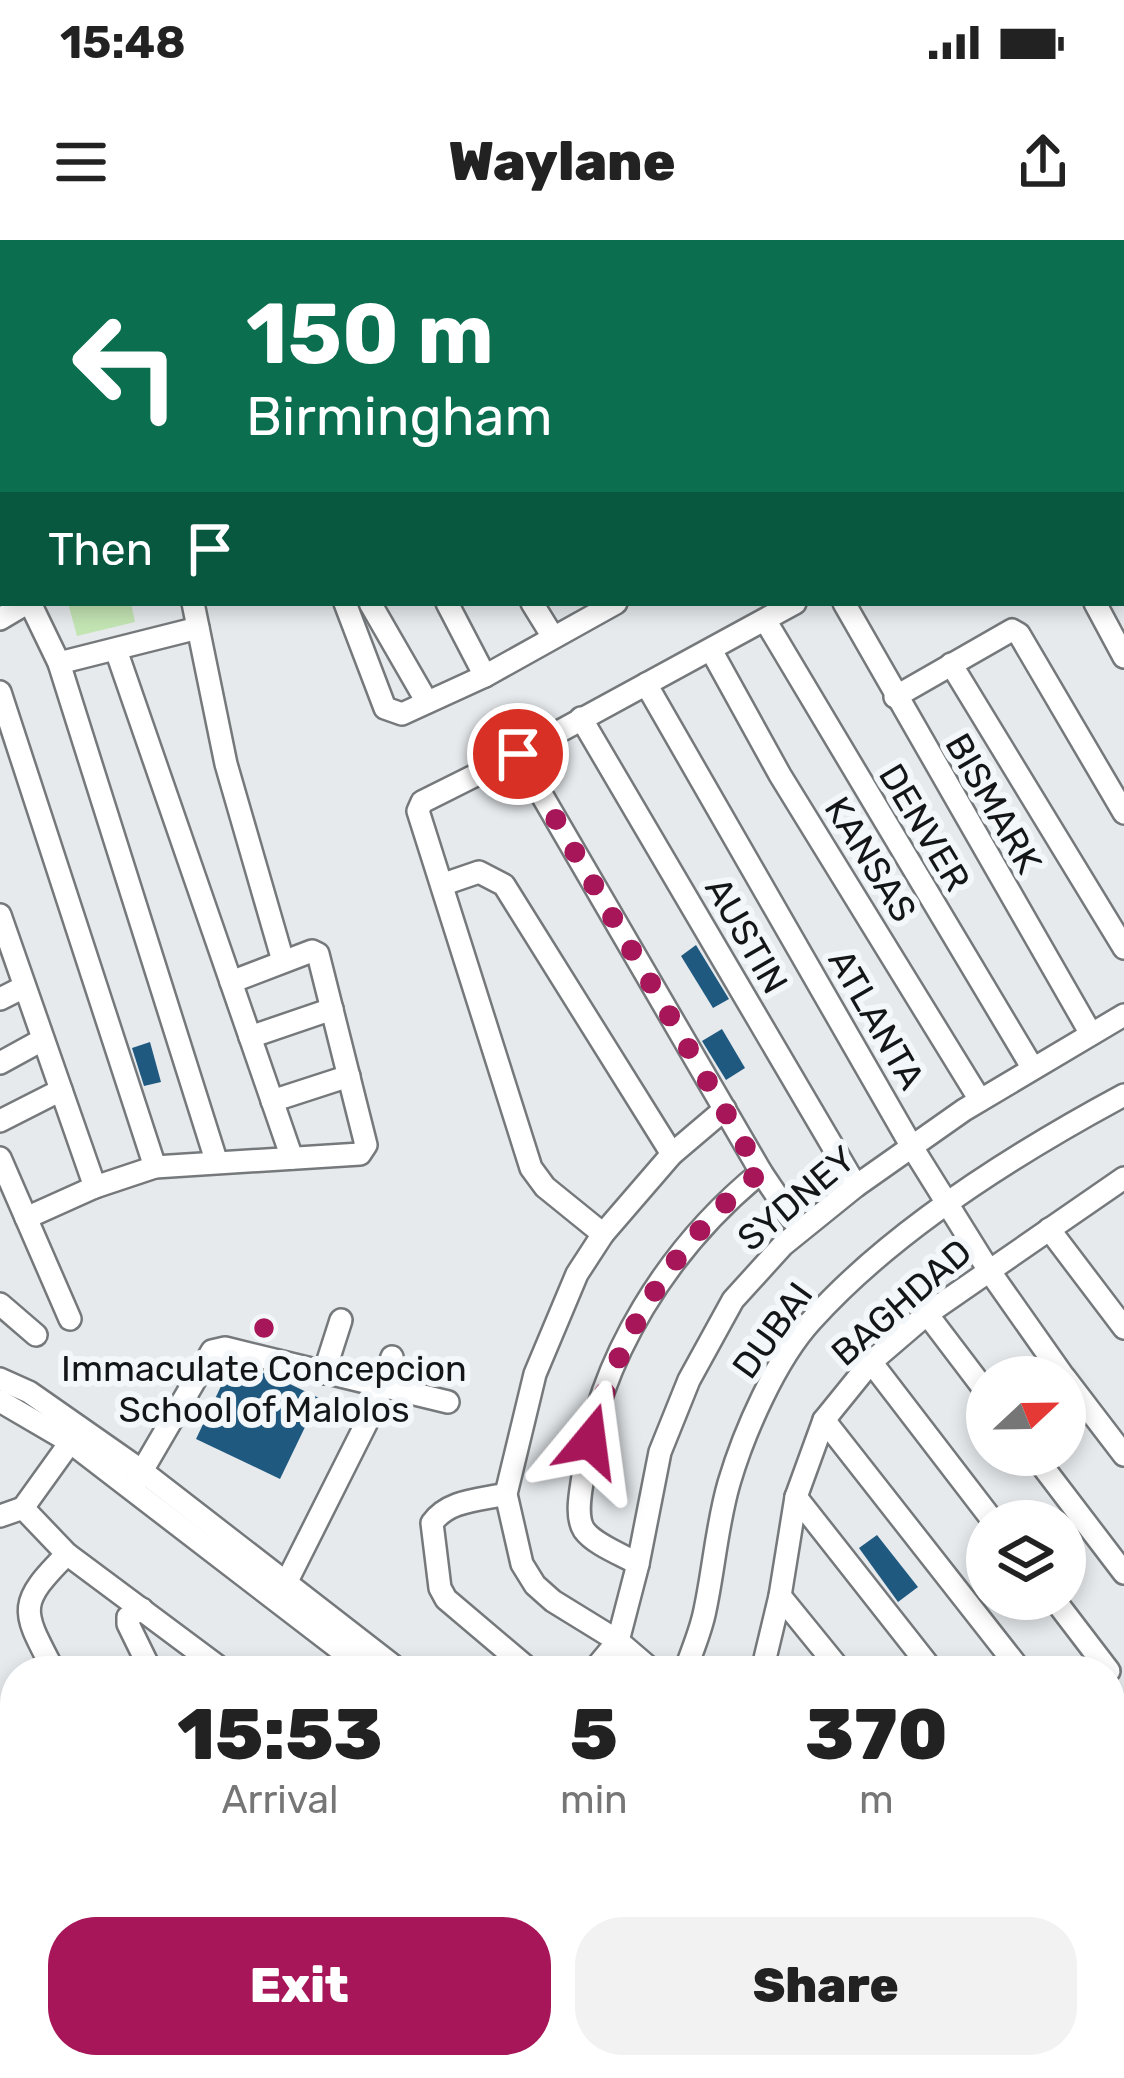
<!DOCTYPE html>
<html lang="en">
<head>
<meta charset="utf-8">
<style>
  body { margin:0; font-family:Rubik,sans-serif; background:#f2f2f2; color:#222; height:100vh; display:flex; flex-direction:column; font-size:45px; white-space:nowrap }
  * { box-sizing:border-box; margin:0 }
  p { font-size:39px; color:#767676 }
  .icon { flex:none; width:66px; height:66px; fill:none; stroke:currentColor; stroke-width:2; stroke-linecap:round; stroke-linejoin:round }
  .map { position:relative; flex:1; overflow:hidden }
  .details { position:absolute; left:0px; top:1416px; width:1125px; height:423px; display:flex; flex-direction:column; background:#fff; border-radius:48px 48px 0 0; box-shadow:0 6px 18px #0003 }
  .details>* { flex:none }
  .hud { position:absolute; left:0px; top:0px; width:1125px; height:366px; box-shadow:0 6px 18px #0003; background:#0b6e4f; color:#fff; overflow:hidden }
  .needle { width:78px; rotate:68deg }
  .tools { position:absolute; left:966px; top:1116px; display:grid; gap:24px }
  .tools a { display:grid; place-items:center; width:120px; height:120px; border-radius:50%; background:#fff; box-shadow:0 6px 18px #0003; font-size:60px }
  .pin { position:absolute; display:grid; place-items:center; width:102px; height:102px; color:#fff; margin:-51px; border:6px solid #fff; border-radius:50%; box-shadow:0 3px 12px #0007 }
  .me { position:absolute; width:132px; margin:-66px; rotate:16deg; stroke-linejoin:round; filter:drop-shadow(0 0 9px #0008) }
  .turn { display:flex; align-items:center; gap:42px; height:252px; padding:0 48px; font-size:54px }
  .turn .icon { width:156px; height:156px; stroke-width:2.5 }
  .turn b { display:block; font-size:84px; line-height:102px }
  .then { display:flex; align-items:center; height:114px; padding:0 48px; background:#0003; gap:24px; font-size:45px }
  .eta { display:flex; justify-content:space-evenly; align-items:center; height:204px; text-align:center }
  .eta b { font-size:72px; font-weight:800; line-height:84px }
  .button { display:flex; gap:24px; margin-top:auto; padding:24px 48px }
  .button a { flex:1; height:138px; border-radius:48px; background:#a61658; color:#fff; font-size:48px; font-weight:800; line-height:138px; text-align:center }
  .button a+a { background:#f2f2f2; color:#222 }
  .status { display:flex; justify-content:space-between; align-items:center; height:84px; padding:0 60px; background:#fff; direction:ltr }
  .status svg { height:33px; fill:currentColor }
  header { display:flex; justify-content:space-between; align-items:center; height:156px; padding:0 48px; background:#fff; font-size:54px; font-weight:800 }
  .map>svg:first-child { display:block }
  .green { fill:#c3e4b3 }
  .lines { fill:none; stroke-linecap:round; stroke-linejoin:round }
  .stream { stroke:#5abee5; stroke-width:4.5 }
  .building { fill:#1f5980 }
  .minor-casing { stroke:#75797b; stroke-width:26 }
  .minor { stroke:#fff; stroke-width:21 }
  .route { stroke:#a61658; stroke-width:21; stroke-dasharray:0 37.8 }
  .poi-dot { fill:#a61658; stroke:#f3f7fa; stroke-width:4.5 }
  .labels { text-anchor:middle; stroke-width:12; stroke-linejoin:round; paint-order:stroke }
  .street-label { font-size:36px; fill:#131516; stroke:#f3f7fa }
  .poi-label { font-size:36px; fill:#131516; stroke:#f3f7fa }
</style>
</head>
<body>
<div class="status"><b>15:48</b><svg viewBox="0 0 49 12"><path d="M0 12V9h3v3zM5 12V6h3v6zM10 12V3h3v9zM15 12V0h3v12zM26 1h20v11H26zM47 4h2v5h-2z"/></svg></div>
<header><svg class="icon" aria-label="menu" viewBox="0 0 24 24"><path d="M4 6h16M4 12h16M4 18h16"/></svg>Waylane<svg class="icon" aria-label="share" viewBox="0 0 24 24"><path d="M12 15V3M7 8l5-5 5 5M5 13v7h14v-7"/></svg></header>
<div class="map">
<svg width="1124" height="1838" viewBox="0 0 1124 1838">
  <rect width="100%" height="100%" fill="#e6eaed"/>
  <!-- green -->
  <path class="green" d="M68 363H131L135 382 77 396Z"/>
  <g class="lines">
    <!-- stream -->
    <path class="stream" d="M0 1581 15 1604"/>
  </g>
  <!-- building -->
  <g class="building">
    <path d="M696 705 729 759 713 768 681 716Z"/>
    <path d="M722 789 745 828 726 840 702 801Z"/>
    <path d="M150 802 161 842 144 846 132 808Z"/>
    <path d="M231 1125 269 1134 319 1158 280 1239 196 1199Z"/>
    <path d="M877 1295 918 1347 898 1362 859 1308Z"/>
  </g>
  <g class="lines">
    <defs>
      <g id="minor">
        <path d="M247 0 249 3"/>
        <path d="M323 0 325 3"/>
        <path d="M399 0 400 3"/>
        <path d="M556 0 558 3"/>
        <path d="M634 0 636 3"/>
        <path d="M709 0 711 3"/>
        <path d="M787 0 788 3"/>
        <path d="M865 0 867 3"/>
        <path d="M943 0 945 3"/>
        <path d="M1018 0 1020 3"/>
        <path d="M1095 0 1097 3"/>
        <path d="M468 3 473 0"/>
        <path d="M1122 48 1124 52"/>
        <path d="M0 68 3 69"/>
        <path d="M0 163 3 164"/>
        <path d="M1122 184 1124 187"/>
        <path d="M1122 224 1124 223"/>
        <path d="M1122 307 1124 306"/>
        <path d="M30 363 59 423 216 920"/>
        <path d="M193 363 226 524 283 721"/>
        <path d="M345 363 385 468 402 474 485 436 616 363"/>
        <path d="M370 363 427 462"/>
        <path d="M447 363 485 436"/>
        <path d="M532 363 553 397"/>
        <path d="M844 363 1091 794"/>
        <path d="M1095 363 1124 417"/>
        <path d="M0 379 27 363"/>
        <path d="M765 380 1032 827"/>
        <path d="M116 410 292 918"/>
        <path d="M711 410 780 535 980 860"/>
        <path d="M59 423 198 388"/>
        <path d="M951 424 1124 708"/>
        <path d="M646 444 912 907 988 1029 1064 1137"/>
        <path d="M0 452 155 927"/>
        <path d="M895 457 1012 390 1019 394 1124 573"/>
        <path d="M581 478 856 946"/>
        <path d="M518 514 761 932 800 990"/>
        <path d="M444 644 479 632 504 645 672 914"/>
        <path d="M0 675 95 947"/>
        <path d="M0 759 24 747"/>
        <path d="M250 797 332 769"/>
        <path d="M0 823 42 800"/>
        <path d="M272 861 349 836"/>
        <path d="M0 881 61 850"/>
        <path d="M0 918 70 1079"/>
        <path d="M26 978 95 947 155 927 360 914 366 905 318 714 312 711 231 742"/>
        <path d="M1049 989 1124 1088"/>
        <path d="M603 994 545 947 531 928 418 571 422 562 518 514 795 363"/>
        <path d="M0 1064 36 1095"/>
        <path d="M927 1074 987 1153"/>
        <path d="M871 1122 993 1281"/>
        <path d="M324 1133 341 1080"/>
        <path d="M1065 1138 1124 1215"/>
        <path d="M0 1139 29 1152 142 1231 400 1431"/>
        <path d="M0 1161 70 1202 368 1431"/>
        <path d="M824 1180 1021 1431"/>
        <path d="M1034 1215 1124 1333"/>
        <path d="M135 1243 212 1111 225 1108 448 1162"/>
        <path d="M506 1254C480 1260 448 1260 432 1283L440 1348 446 1359 531 1431"/>
        <path d="M796 1257 933 1431"/>
        <path d="M23 1268 67 1314 224 1431"/>
        <path d="M23 1268 79 1190"/>
        <path d="M0 1276 23 1268"/>
        <path d="M638 1324C623 1315 595 1305 584 1290 575 1276 581 1251 583 1236 598 1118 669 1007 761 932"/>
        <path d="M280 1355 374 1168 392 1117"/>
        <path d="M780 1356 841 1431"/>
        <path d="M1054 1359 1109 1431"/>
        <path d="M142 1369 128 1377V1384L151 1431"/>
        <path d="M54 1431C22 1370 16 1365 67 1314"/>
        <path d="M593 1431 618 1401 638 1324 660 1212 689 1140 733 1060 783 1005 856 946 964 870 1124 775"/>
        <path d="M653 1431 618 1401 553 1361 535 1345 522 1324 506 1254 535 1134 577 1034 603 994 672 914 725 869"/>
        <path d="M685 1431C692 1411 701 1391 705 1370 714 1328 717 1284 729 1243 744 1192 776 1119 812 1080 893 990 1018 912 1124 855"/>
        <path d="M762 1431 780 1356 796 1257 824 1180 871 1122 927 1074 1124 938"/>
        <path d="M0 1512 15 1542"/>
        <path d="M1110 1545 1124 1562"/>
        <path d="M1110 1657 1124 1645"/>
        <path d="M1110 1759 1124 1747"/>
        <path d="M655 1824 665 1838"/>
        <path d="M771 1824 782 1838"/>
        <path d="M166 1838 170 1824"/>
        <path d="M262 1838 272 1824"/>
        <path d="M477 1838 494 1824"/>
        <path d="M606 1838 625 1824"/>
        <path d="M883 1838 900 1824"/>
        <path d="M1014 1838 1031 1824"/>
      </g>
    </defs>
    <!-- minor casing -->
    <use href="#minor" class="minor-casing"/>
    <!-- minor -->
    <use href="#minor" class="minor"/>
  </g>
  <g class="lines">
    <!-- route -->
    <path class="route" d="M518 514 760 932C676 1001 617 1096 590 1201"/>
  </g>
  <!-- markers -->
  <circle class="poi-dot" cx="264" cy="1088" r="12"/>
  <g class="labels">
    <!-- street labels -->
    <g class="street-label">
      <text transform="translate(994 563) rotate(60)" y="13">BISMARK</text>
      <text transform="translate(925 587) rotate(59)" y="13">DENVER</text>
      <text transform="translate(871 619) rotate(58)" y="13">KANSAS</text>
      <text transform="translate(747 695) rotate(60)" y="13">AUSTIN</text>
      <text transform="translate(877 779) rotate(60)" y="13">ATLANTA</text>
      <text transform="translate(796 958) rotate(-40)" y="13">SYDNEY</text>
      <text transform="translate(901 1062) rotate(-41)" y="13">BAGHDAD</text>
      <text transform="translate(772 1090) rotate(-54)" y="13">DUBAI</text>
    </g>
    <!-- poi labels -->
    <g class="poi-label">
      <text x="264" y="1141">Immaculate Concepcion<tspan x="264" dy="41">School of Malolos</tspan></text>
    </g>
  </g>
</svg>
<div class="tools">
<a><svg class="needle" viewBox="-14 -14 28 28"><path d="M0-13l5 13h-10z" fill="#e53935"/><path d="M0 13l5-13h-10z" fill="#767676"/></svg></a>
<a><svg class="icon" aria-label="layers" viewBox="0 0 24 24"><path d="M12 4l9 5-9 5-9-5zM3 14l9 5 9-5"/></svg></a>
</div>
<div class="pin" style="left:518px;top:514px;background:#d93025"><svg class="icon" aria-label="arrive" viewBox="0 0 24 24"><path d="M6 21V4h12l-3 4 3 4H6"/></svg></div>
<svg class="me" style="left:590px;top:1201px" viewBox="-20 -20 40 40"><path d="M0-17L14 15 0 8-14 15z" fill="#a61658" stroke="#fff" stroke-width="4"/></svg>
<div class="hud">
<div class="turn"><svg class="icon" aria-label="left" viewBox="0 0 24 24"><path d="M17 20v-9H6M10 6l-5 5 5 5"/></svg><div><b>150 m</b>Birmingham</div></div>
<div class="then">Then<svg class="icon" aria-label="arrive" viewBox="0 0 24 24"><path d="M6 21V4h12l-3 4 3 4H6"/></svg></div>
</div>
<section class="details">
<div class="eta">
<div><b>15:53</b><p>Arrival</p></div>
<div><b>5</b><p>min</p></div>
<div><b>370</b><p>m</p></div>
</div>
<div class="button"><a>Exit</a><a>Share</a></div>
</section>
</div>
</body>
</html>
